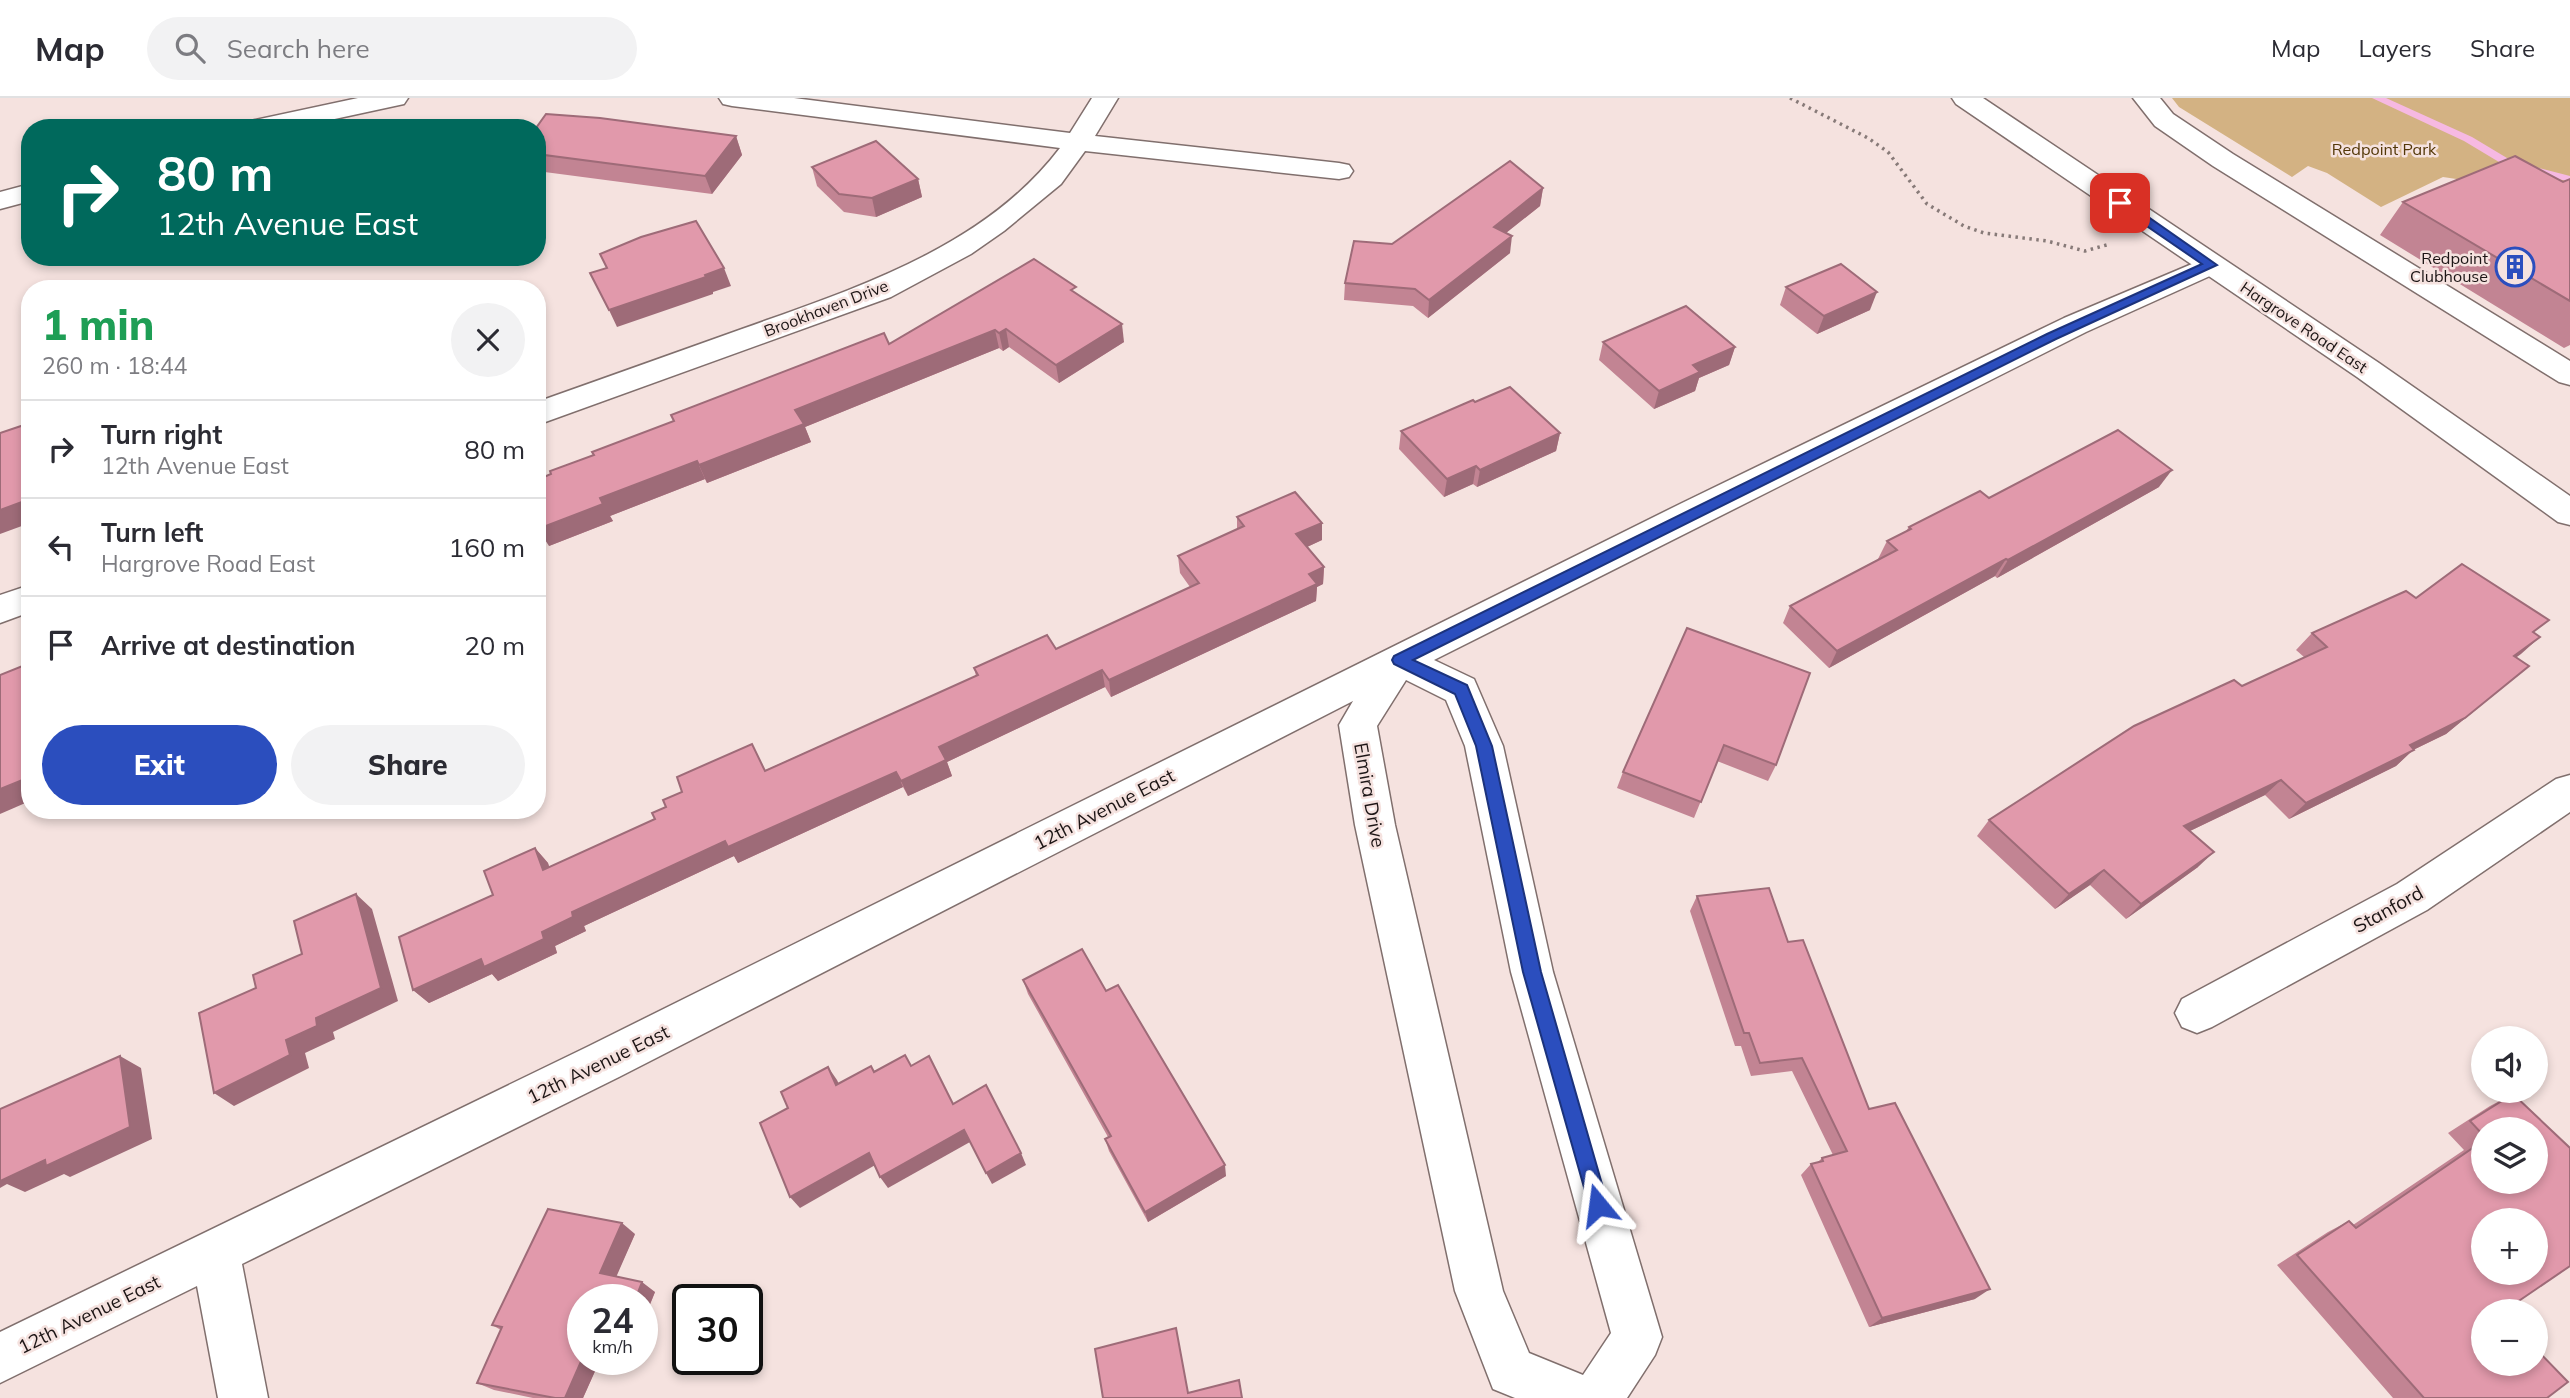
<!DOCTYPE html>
<html lang="en">
<head>
<meta charset="utf-8">
<style>
  body { margin:0; font-family:Mulish,sans-serif; background:#f2f2f3; color:#2b2b33; height:100vh; display:flex; flex-direction:column; font-size:26px; white-space:nowrap }
  * { box-sizing:border-box; margin:0 }
  p { font-size:23px; color:#7c7c81 }
  .icon { flex:none; width:38px; height:38px; fill:none; stroke:currentColor; stroke-width:2; stroke-linecap:round; stroke-linejoin:round }
  .map { position:relative; flex:1; overflow:hidden }
  .drawer { position:absolute; left:21px; top:182px; width:525px; height:539px; display:flex; flex-direction:column; background:#fff; border-radius:28px; box-shadow:0 4px 10px #0003 }
  .drawer>* { flex:none }
  .banner { position:absolute; left:21px; top:21px; width:525px; height:147px; border-radius:28px; box-shadow:0 4px 10px #0003; background:#00695c; color:#fff; overflow:hidden }
  .tools { position:absolute; left:2471px; top:928px; display:grid; gap:14px }
  .tools a { display:grid; place-items:center; width:77px; height:77px; border-radius:50%; background:#fff; box-shadow:0 4px 10px #0003; font-size:35px }
  .speed { position:absolute; left:567px; top:1186px; display:flex; gap:14px; font-size:35px; font-weight:700; text-align:center }
  .speed>* { display:grid; place-content:center; width:91px; height:91px; border-radius:50%; background:#fff; box-shadow:0 4px 10px #0003; line-height:1 }
  .speed small { font-size:18px; font-weight:400 }
  .speed .limit { border:4px solid #111; border-radius:10px; background:#fff; color:#111 }
  .pin { position:absolute; display:grid; place-items:center; width:60px; height:60px; color:#fff; margin:-30px; border-radius:14px; box-shadow:0 4px 10px #0006 }
  .me { position:absolute; width:77px; margin:-38px; rotate:344deg; stroke-linejoin:round; filter:drop-shadow(0 0 5px #0008) }
  .turn { display:flex; align-items:center; gap:24px; height:147px; padding:0 21px; font-size:32px }
  .turn .icon { width:91px; height:91px; stroke-width:2.5 }
  .turn b { display:block; font-size:49px; line-height:60px }
  .round { display:grid; place-items:center; flex:none; width:74px; height:74px; border-radius:37px; background:#f2f2f3 }
  .overview { display:flex; align-items:center; justify-content:space-between; height:119px; padding:0 21px }
  h1 { font-size:42px; font-weight:800; line-height:52px; color:#1e9e55 }
  .primary-button { display:flex; gap:14px; margin-top:auto; padding:14px 21px }
  .primary-button a { flex:1; height:80px; border-radius:42px; background:#2b4ebe; color:#fff; font-size:28px; font-weight:800; line-height:80px; text-align:center }
  .primary-button a+a { background:#f2f2f3; color:#2b2b33 }
  ul { padding:0; list-style:none }
  li { display:flex; align-items:center; gap:21px; height:98px; padding:0 21px; border-top:2px solid #e1e1e2 }
  li div { flex:1 }
  li b { display:block; font-size:26px }
  li em { font-style:normal }
  header { display:flex; align-items:center; gap:42px; box-sizing:border-box; height:98px; padding:0 35px; background:#fff; border-bottom:2px solid #e1e1e2 }
  header strong { font-size:33px }
  nav { display:flex; gap:38px; margin-inline-start:auto; font-size:24px }
  .search { width:490px; height:63px; background:#f2f2f3; display:flex; align-items:center; gap:18px; box-sizing:border-box; padding:0 24px; border-radius:38px; color:#7c7c81; font-size:26px }
  .map>svg:first-child { display:block }
  .green { fill:#d3b283 }
  .lines { fill:none; stroke-linecap:round; stroke-linejoin:round }
  .stream { fill:#f6b9e2; fill-rule:evenodd }
  .street-casing { stroke:#806f6d; stroke-width:3 }
  .secondary-casing { stroke:#806f6d; stroke-width:3 }
  .path { stroke:#877a78; stroke-width:3.5; stroke-dasharray:2.5 4.5; stroke-linecap:butt }
  .street { fill:#fff; fill-rule:evenodd }
  .secondary { fill:#fff; fill-rule:evenodd }
  .wall { fill:#c28493; fill-rule:evenodd }
  .shaded-wall { fill:#9e6b78 }
  .building { fill:#e199ab; stroke:#9e6b78; stroke-width:2; fill-rule:evenodd }
  .route { fill:#2b4ebe; stroke:#1c337c; stroke-width:2 }
  .labels { text-anchor:middle; stroke-width:5; stroke-linejoin:round; paint-order:stroke }
  .far-park-label { font-size:16px; fill:#533707; stroke:#f5e2df }
  .far-poi-label { font-size:16px; fill:#1c1515; stroke:#f5e2df; text-anchor:end }
  .far-street-label { font-size:16px; fill:#1c1515; stroke:#f5e2df }
  .street-label { font-size:19px; fill:#1c1515; stroke:#f5e2df }
</style>
</head>
<body>
<header>
<strong>Map</strong>
<div class="search"><svg class="icon" aria-label="search" viewBox="0 0 24 24"><circle cx="10" cy="10" r="6"/><path d="M15 15l6 6"/></svg>Search here</div>
<nav><a>Map</a><a>Layers</a><a>Share</a></nav>
</header>
<div class="map">
<svg width="2570" height="1300" viewBox="0 0 2570 1300">
  <rect width="100%" height="100%" fill="#f5e2df"/>
  <!-- green -->
  <path class="green" d="M2172 0H2570V98L2443 79 2381 109 2327 75 2308 68 2292 79 2179 9Z"/>
  <g class="lines">
    <!-- stream -->
    <path class="stream" d="M2372 0H2386L2472 39 2512 63 2570 78V84L2504 67 2464 43Z"/>
    <defs>
      <g id="street">
        <path d="M358 0H408L404 6 293 30H242L246 24Z"/>
        <path d="M719 0H794L1070 35 1092 0H1118L1095 38 1339 65 1349 67 1353 73 1349 79 1339 81 1085 53 1061 86 1004 133 971 156 891 199 537 327V304C606 280 674 255 742 231 856 190 984 150 1060 50L732 8 723 6Z"/>
        <path d="M2133 0H2160L2173 16 2233 56 2570 263V287L2559 284 2213 68 2155 28Z"/>
        <path d="M30 86V103L0 111V94Z"/>
        <path d="M2211 158 2221 161 2226 167 2221 173 2086 234 1434 562 1474 581 1503 648 1553 874 1662 1239 1655 1257 1627 1300H1515L1493 1291 1455 1193 1355 727 1339 627 1353 603 619 979 242 1166 268 1300H218L197 1188 0 1285V1234L587 949 1682 405 2064 220ZM1406 582 1446 602 1465 648 1511 874 1611 1235 1583 1277 1529 1255 1503 1193 1395 727 1377 628Z"/>
        <path d="M30 487V514L0 525V497Z"/>
        <path d="M2570 677V714L2427 812 2212 929 2197 935 2182 929 2175 915 2182 901 2397 786 2556 681Z"/>
      </g>
      <path id="secondary" d="M1952 0H1983L2379 265 2570 398V427L2558 424 2357 279 1956 6Z"/>
    </defs>
    <!-- street casing -->
    <use href="#street" class="street-casing"/>
    <!-- secondary casing -->
    <use href="#secondary" class="secondary-casing"/>
    <!-- path -->
    <path class="path" d="M1790 0 1868 40 1888 54 1927 106 1964 128 1984 135 2047 143 2085 153 2110 146"/>
    <!-- street -->
    <use href="#street" class="street"/>
    <!-- secondary -->
    <use href="#secondary" class="secondary"/>
  </g>
  <!-- wall -->
  <g class="wall">
    <path d="M537 30 736 38 742 57 712 96 537 73Z"/>
    <path d="M812 69 918 81 922 99 876 119 844 114 817 88Z"/>
    <path d="M2570 81V247L2564 250 2380 137 2403 104 2563 84Z"/>
    <path d="M1543 90 1540 108 1506 135 1510 155 1428 220 1413 208 1344 202 1345 185 1392 146Z"/>
    <path d="M1786 189 1870 212 1817 236 1780 207Z"/>
    <path d="M1077 196 1124 244 1059 285 1009 249 1003 253 999 250 805 329 811 344 707 385 705 381 610 418 613 423 549 448 551 376 594 357 889 246Z"/>
    <path d="M1603 244 1735 249 1729 267 1699 280 1695 293 1654 311 1599 262Z"/>
    <path d="M1475 304 1560 335 1556 353 1477 389 1473 386 1444 399 1399 351 1401 333Z"/>
    <path d="M2159 389 1997 480 1995 478 1829 570 1783 525 1790 508 1879 461H1878L1887 443 1906 433 1909 429 1989 400Z"/>
    <path d="M1237 419 1322 442 1307 449 1324 469 1323 486 1317 489 1316 503 1111 599 1105 589 947 664 952 678 908 698 903 689 738 765 734 758 584 828 586 833 555 848 557 855 498 883 492 876 429 905 413 892 493 797 535 750 548 765 549 769 976 578 974 570 1056 551 1190 489 1180 475 1178 458 1237 432Z"/>
    <path d="M2416 500 2535 535 2516 559 2529 568 2446 636 2413 652 2396 668 2289 721 2265 697 2190 733 2198 769 2126 821 2090 787 2055 811 1977 738 1989 722 2242 588 2304 559 2296 552 2312 535Z"/>
    <path d="M1687 530 1776 667 1768 683 1717 663 1694 720 1617 690 1623 674Z"/>
    <path d="M1697 798 1788 844 1869 1011 1975 1201 1869 1229 1801 1077 1811 1066 1817 1065 1822 1060 1833 1057 1792 973 1751 978 1741 948H1735L1690 813Z"/>
    <path d="M1023 882 1106 893 1226 1078 1148 1124 1109 1053 1105 1041 1108 1039 1028 896Z"/>
    <path d="M2513 996 2570 1050V1168L2504 1213H2483V1265H2536V1251L2568 1284 2547 1300H2393L2277 1167 2328 1134 2349 1123 2353 1127 2464 1052 2448 1035 2490 1008ZM2483 1031H2536V1083H2483ZM2483 1122H2536V1174H2483Z"/>
    <path d="M635 1136 616 1178 655 1194 642 1226V1202H583L600 1262 583 1300H533L494 1292 477 1285 501 1232 492 1227Z"/>
  </g>
  <!-- shaded-wall -->
  <g class="shaded-wall">
    <path d="M736 38 742 57 712 96 705 78Z"/>
    <path d="M918 81 922 99 876 119 872 100Z"/>
    <path d="M1543 90 1540 108 1492 146 1494 129Z"/>
    <path d="M1512 138 1510 155 1428 220 1429 202Z"/>
    <path d="M724 170 731 188 713 194V196L617 229 609 212Z"/>
    <path d="M1877 194 1870 212 1817 236 1824 218Z"/>
    <path d="M1122 226 1124 244 1059 285 1056 267Z"/>
    <path d="M1006 231 1009 249 1003 253 999 235Z"/>
    <path d="M995 232 999 250 805 329 811 344 707 385 699 367 795 312Z"/>
    <path d="M1735 249 1729 267 1699 280 1695 293 1654 311 1659 293 1693 267Z"/>
    <path d="M1560 335 1556 353 1477 389 1480 372Z"/>
    <path d="M697 363 705 381 610 418 613 423 549 448 538 431 600 400Z"/>
    <path d="M1476 368 1473 386 1444 399 1447 381Z"/>
    <path d="M2172 372 2159 389 1997 480 2008 462Z"/>
    <path d="M30 401V425L0 436V412Z"/>
    <path d="M1322 425V442L1296 454V436Z"/>
    <path d="M2006 461 1995 478 1829 570 1837 553Z"/>
    <path d="M1324 469 1323 486 1317 489 1316 503 1111 599 1109 582Z"/>
    <path d="M2540 539 2521 556 2495 575 2514 558Z"/>
    <path d="M2529 568 2446 636 2413 652 2396 668 2289 721 2306 705 2410 647Z"/>
    <path d="M1102 572 1105 589 947 664 952 678 908 698 901 683 939 649Z"/>
    <path d="M896 674 903 689 738 765 734 758 584 828 586 833 555 848 557 855 498 883 492 876 429 905 413 892 542 834 572 814 725 743Z"/>
    <path d="M30 679V703L0 716V691Z"/>
    <path d="M2281 682 2265 697 2169 743 2184 728Z"/>
    <path d="M535 750 548 765 555 787 543 772Z"/>
    <path d="M2214 754 2198 769 2126 821 2141 806Z"/>
    <path d="M2104 772 2090 787 2055 811 2069 796Z"/>
    <path d="M356 796 372 811 398 903 333 934 335 941 305 955 309 970 234 1008 214 995 316 920Z"/>
    <path d="M120 958 141 970 152 1041 70 1079 64 1076 25 1094 7 1086 0 1090V1067Z"/>
    <path d="M828 969 837 982 845 999 836 987Z"/>
    <path d="M964 1032 970 1044 888 1090 880 1079Z"/>
    <path d="M869 1055 877 1066 800 1110 790 1099Z"/>
    <path d="M1021 1055 1026 1067 992 1086 986 1075Z"/>
    <path d="M1225 1067 1226 1078 1148 1124 1145 1114Z"/>
    <path d="M622 1125 635 1136 614 1184 600 1175Z"/>
    <path d="M642 1184 655 1194 642 1226V1202H635Z"/>
    <path d="M1990 1191 1975 1201 1869 1229 1882 1220Z"/>
    <path d="M583 1259V1262H600L583 1300H565Z"/>
  </g>
  <!-- building -->
  <g class="building">
    <path d="M546 16 600 20 736 38 705 78 537 56V30H536Z"/>
    <path d="M876 43 918 81 872 100 839 96 812 69Z"/>
    <path d="M2515 58 2563 84 2570 81V203L2403 104Z"/>
    <path d="M1510 63 1543 90 1494 129 1512 138 1429 202 1415 191 1345 185 1354 143 1392 146Z"/>
    <path d="M696 123 724 170 705 177 706 179 609 212 590 175 607 170 600 156 641 139Z"/>
    <path d="M1034 161 1076 189 1071 192 1122 226 1056 267 1006 231 999 235 995 232 795 312 804 326 699 367 697 363 600 400 603 406 538 431 537 382 551 376 550 373 594 357 592 354 674 323 671 317 884 235 889 246Z"/>
    <path d="M1841 166 1877 194 1824 218 1786 189Z"/>
    <path d="M1686 208 1735 249 1693 267 1700 274 1659 293 1603 244Z"/>
    <path d="M1510 289 1560 335 1480 372 1476 368 1447 381 1401 333 1473 302 1475 304Z"/>
    <path d="M30 325V401L0 412V335Z"/>
    <path d="M2118 332 2172 372 2008 462 2006 461 1837 553 1790 508 1897 452 1887 443 1911 431 1909 429 1980 393 1989 400Z"/>
    <path d="M1295 394 1322 425 1296 436 1324 469 1309 476 1317 486 1109 582 1102 572 939 649 946 662 901 683 896 674 728 749 725 743 572 814 573 819 542 834 544 841 484 869 481 861 413 892 399 839 493 797 484 773 535 750 543 772 655 721 652 715 666 709 663 702 682 694 677 679 752 646 765 673 978 577 974 570 1047 537 1056 551 1199 485 1178 458 1244 428 1237 419Z"/>
    <path d="M2462 466 2549 522 2533 534 2540 539 2514 558 2529 568 2465 620 2410 647 2414 652 2306 705 2281 682 2184 728 2214 754 2141 806 2104 772 2069 796 1989 722 2134 628 2234 582 2242 588 2327 549 2312 535 2406 493 2416 500Z"/>
    <path d="M1687 530 1810 575 1776 667 1724 647 1701 704 1623 674Z"/>
    <path d="M30 565V679L0 691V577Z"/>
    <path d="M1769 790 1788 844 1803 842 1869 1011 1895 1005 1990 1191 1882 1220 1811 1066 1823 1063 1822 1060 1847 1053 1802 960 1760 965 1749 935H1744L1697 798Z"/>
    <path d="M356 796 381 890 316 920 317 928 286 942 290 957 214 995 199 915 256 890 253 877 302 856 294 823Z"/>
    <path d="M1082 851 1106 893 1118 887 1225 1067 1145 1114 1105 1041 1111 1038 1023 882Z"/>
    <path d="M905 957 911 968 929 958 953 1006 986 987 1021 1055 986 1075 964 1032 880 1079 869 1055 790 1099 760 1025 788 1010 781 994 828 969 836 987 871 968 874 974Z"/>
    <path d="M120 958 130 1029 46 1068 45 1062 0 1083V1011Z"/>
    <path d="M2513 996 2570 1050V1168L2504 1213H2483V1265H2536V1251L2568 1284 2547 1300H2424L2297 1157 2349 1123 2356 1130 2483 1043V1083H2536V1031H2483V1037L2470 1023ZM2483 1122H2536V1174H2483Z"/>
    <path d="M548 1111 622 1125 600 1175 642 1184 635 1202H583V1259L565 1300H555L477 1285 502 1229 492 1227Z"/>
    <path d="M1176 1230 1188 1295 1239 1282 1242 1300H1103L1095 1251Z"/>
  </g>
  <!-- route -->
  <path class="route" d="M2116 102H2124L2217 167 2056 241 1413 562 1467 587 1492 648 1541 874 1608 1107 1605 1114 1598 1117 1591 1114 1523 874 1476 648 1455 596 1394 566 1392 562 1394 558 2047 236 2202 166 2116 107Z"/>
  <!-- icons -->
  <defs>
    <symbol id="building-ring" viewBox="-11 -11 22 22"><circle r="9.5" fill="#f5e2df" stroke="#2b4ebe" stroke-width="1.5"/><path d="M-4-6H4V6H1V3H-1V6H-4ZM-2.5-4.3h1.7v1.8h-1.7ZM.8-4.3h1.7v1.8H.8ZM-2.5-1h1.7V.8h-1.7ZM.8-1h1.7V.8H.8Z" fill="#2b4ebe"/></symbol>
  </defs>
  <g fill-rule="evenodd">
    <use href="#building-ring" x="2493" y="147" width="44" height="44"/>
  </g>
  <g class="labels">
    <!-- far-park labels -->
    <g class="far-park-label">
      <text x="2384" y="57">Redpoint Park</text>
    </g>
    <!-- far-poi labels -->
    <g class="far-poi-label">
      <text x="2488" y="166">Redpoint<tspan x="2488" dy="18">Clubhouse</tspan></text>
    </g>
    <!-- far-street labels -->
    <g class="far-street-label">
      <text transform="translate(826 210) rotate(-21)" y="6">Brookhaven Drive</text>
      <text transform="translate(2304 229) rotate(34)" y="6">Hargrove Road East</text>
    </g>
    <!-- street labels -->
    <g class="street-label">
      <text transform="translate(1370 697) rotate(80)" y="7">Elmira Drive</text>
      <text transform="translate(1104 711) rotate(-27)" y="7">12th Avenue East</text>
      <text transform="translate(2388 811) rotate(-29)" y="7">Stanford</text>
      <text transform="translate(598 966) rotate(-26)" y="7">12th Avenue East</text>
      <text transform="translate(89 1216) rotate(-26)" y="7">12th Avenue East</text>
    </g>
  </g>
</svg>
<div class="tools">
<a><svg class="icon" aria-label="sound" viewBox="0 0 24 24"><path d="M4 9h4l5-4v14l-5-4H4zM17 9q2 3 0 6"/></svg></a>
<a><svg class="icon" aria-label="layers" viewBox="0 0 24 24"><path d="M12 4l9 5-9 5-9-5zM3 14l9 5 9-5"/></svg></a>
<a>+</a>
<a>−</a>
</div>
<div class="speed"><div>24<small>km/h</small></div><div class="limit">30</div></div>
<div class="pin" style="left:2120px;top:105px;background:#d93025"><svg class="icon" aria-label="arrive" viewBox="0 0 24 24"><path d="M6 21V4h12l-3 4 3 4H6"/></svg></div>
<svg class="me" style="left:1598px;top:1107px" viewBox="-20 -20 40 40"><path d="M0-17L14 15 0 8-14 15z" fill="#2b4ebe" stroke="#fff" stroke-width="4"/></svg>
<div class="banner">
<div class="turn"><svg class="icon" aria-label="right" viewBox="0 0 24 24"><path d="M7 20v-9h11M14 6l5 5-5 5"/></svg><div><b>80 m</b>12th Avenue East</div></div>
</div>
<section class="drawer">
<div class="overview"><div><h1>1 min</h1><p>260 m · 18:44</p></div><a class="round"><svg class="icon" aria-label="close" viewBox="0 0 24 24"><path d="M6 6l12 12M18 6L6 18"/></svg></a></div>
<ul>
<li><svg class="icon" aria-label="right" viewBox="0 0 24 24"><path d="M7 20v-9h11M14 6l5 5-5 5"/></svg><div><b>Turn right</b><p>12th Avenue East</p></div><em>80 m</em></li>
<li><svg class="icon" aria-label="left" viewBox="0 0 24 24"><path d="M17 20v-9H6M10 6l-5 5 5 5"/></svg><div><b>Turn left</b><p>Hargrove Road East</p></div><em>160 m</em></li>
<li><svg class="icon" aria-label="arrive" viewBox="0 0 24 24"><path d="M6 21V4h12l-3 4 3 4H6"/></svg><div><b>Arrive at destination</b></div><em>20 m</em></li>
</ul>
<div class="primary-button"><a>Exit</a><a>Share</a></div>
</section>
</div>
</body>
</html>
